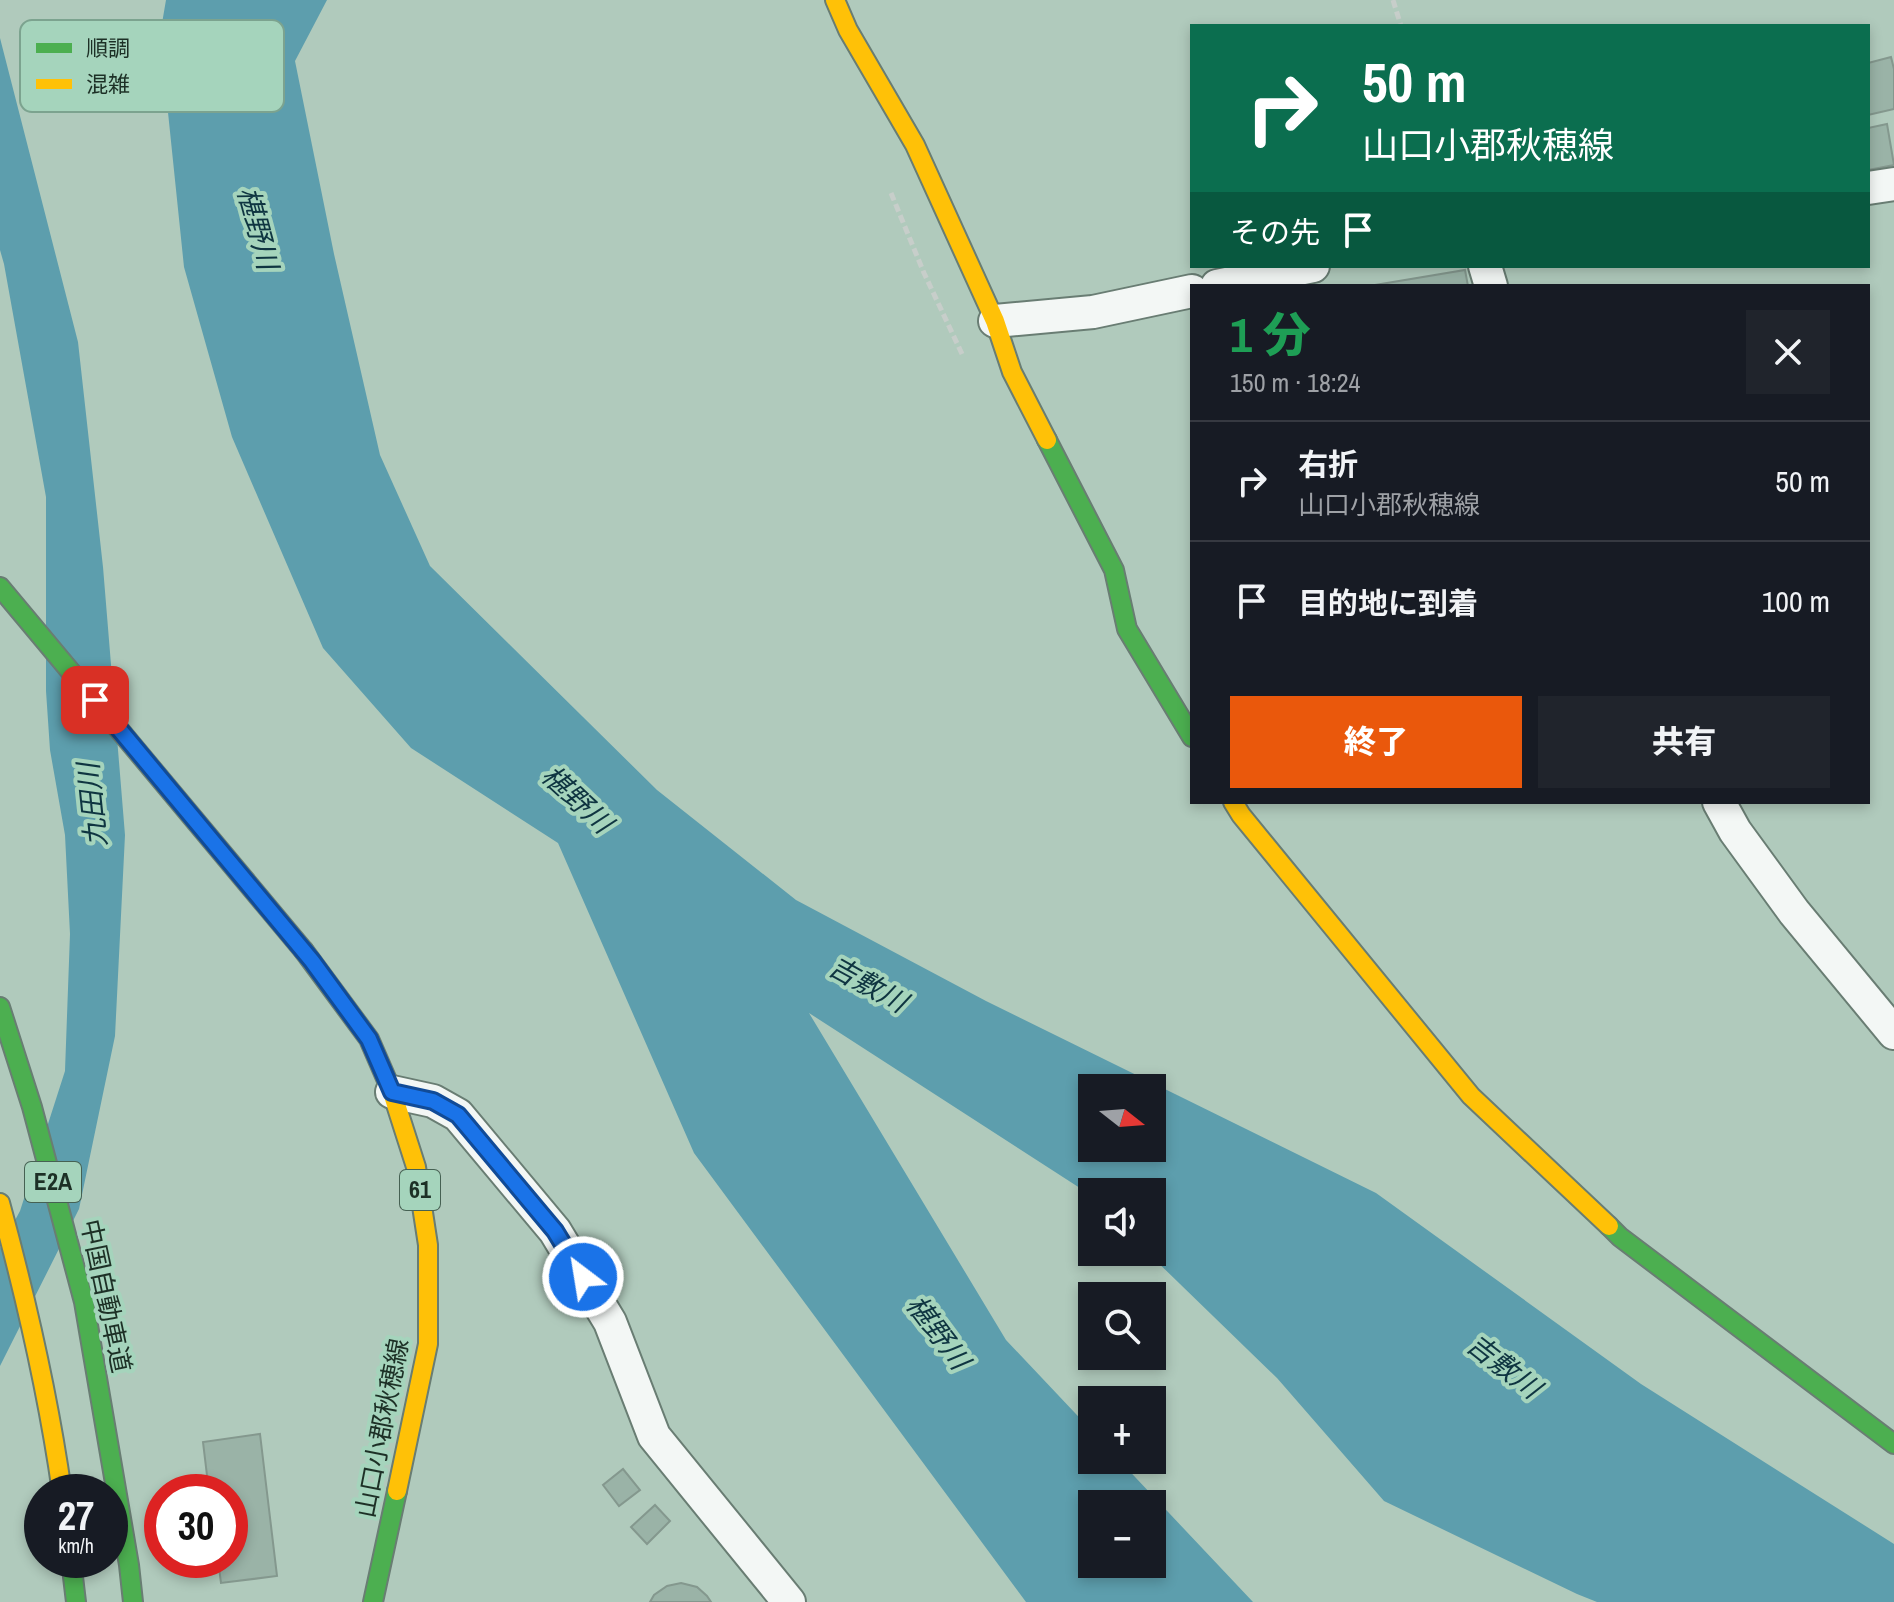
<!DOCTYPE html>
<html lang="ja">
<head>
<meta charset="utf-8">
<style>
  body { margin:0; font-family:"Archivo Narrow","Noto Sans JP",sans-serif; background:#20242c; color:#f1f3f6; height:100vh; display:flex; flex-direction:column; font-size:30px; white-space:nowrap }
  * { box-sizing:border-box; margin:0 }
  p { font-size:26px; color:#9ea1a6 }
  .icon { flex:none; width:44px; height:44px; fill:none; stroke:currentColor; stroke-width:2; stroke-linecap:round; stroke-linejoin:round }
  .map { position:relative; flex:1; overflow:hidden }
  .drawer { position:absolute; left:1190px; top:284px; width:680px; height:520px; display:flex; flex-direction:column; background:#171b24; border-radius:0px; box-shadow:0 4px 12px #0003 }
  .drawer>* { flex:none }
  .top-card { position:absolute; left:1190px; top:24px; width:680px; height:244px; border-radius:0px; box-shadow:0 4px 12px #0003; background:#0b6e4f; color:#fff; overflow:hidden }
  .needle { width:52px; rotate:107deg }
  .buttons { position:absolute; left:1078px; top:1074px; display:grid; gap:16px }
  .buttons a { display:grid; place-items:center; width:88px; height:88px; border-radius:0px; background:#171b24; box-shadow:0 4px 12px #0003; font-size:40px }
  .speed { position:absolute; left:24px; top:1474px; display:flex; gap:16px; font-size:40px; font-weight:700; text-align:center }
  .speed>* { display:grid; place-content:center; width:104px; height:104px; border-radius:50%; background:#171b24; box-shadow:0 4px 12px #0003; line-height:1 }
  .speed small { font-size:20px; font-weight:400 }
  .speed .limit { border:12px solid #d22; background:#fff; color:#111 }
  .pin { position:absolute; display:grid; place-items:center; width:68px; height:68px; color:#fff; margin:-34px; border-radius:16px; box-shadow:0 4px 12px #0006 }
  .me { position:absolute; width:88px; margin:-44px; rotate:329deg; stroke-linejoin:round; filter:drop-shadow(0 0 6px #0008) }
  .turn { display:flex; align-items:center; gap:28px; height:168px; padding:0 40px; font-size:36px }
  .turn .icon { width:104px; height:104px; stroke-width:2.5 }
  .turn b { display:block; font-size:56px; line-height:68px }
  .then { display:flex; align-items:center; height:76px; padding:0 40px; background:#0003; gap:16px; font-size:30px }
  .round { display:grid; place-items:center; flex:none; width:84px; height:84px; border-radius:0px; background:#20242c }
  .headline { display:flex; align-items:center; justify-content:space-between; height:136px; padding:0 40px }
  h1 { font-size:48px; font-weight:800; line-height:60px; color:#1e9e55 }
  .button { display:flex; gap:16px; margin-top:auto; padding:16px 40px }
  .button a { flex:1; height:92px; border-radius:0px; background:#ea580c; color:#fff; font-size:32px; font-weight:800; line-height:92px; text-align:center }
  .button a+a { background:#20242c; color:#f1f3f6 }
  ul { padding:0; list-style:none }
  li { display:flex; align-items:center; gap:24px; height:120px; padding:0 40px; border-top:2px solid #363941 }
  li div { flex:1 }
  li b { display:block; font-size:30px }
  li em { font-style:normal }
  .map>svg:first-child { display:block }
  .water { fill:#5d9ead; fill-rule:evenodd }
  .building { fill:#9ab3a7; stroke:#84988e; stroke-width:2 }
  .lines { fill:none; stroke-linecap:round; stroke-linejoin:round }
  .street-casing { stroke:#697d73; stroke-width:36 }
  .fast-casing { stroke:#697d73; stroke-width:22 }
  .slow-casing { stroke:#697d73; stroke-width:22 }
  .path { stroke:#c7ceca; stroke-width:5; stroke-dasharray:8 4; stroke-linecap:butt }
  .street { stroke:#f3f7f5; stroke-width:32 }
  .fast { stroke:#4caf50; stroke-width:18 }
  .slow { stroke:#ffc107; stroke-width:18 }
  .route-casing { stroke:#114b97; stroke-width:20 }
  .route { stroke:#1a73e8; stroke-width:14 }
  .labels { text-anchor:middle; stroke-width:8; stroke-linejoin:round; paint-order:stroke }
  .shield { fill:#a5d4bc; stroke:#466153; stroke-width:2 }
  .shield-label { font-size:24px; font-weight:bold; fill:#1d3026 }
  .street-label { font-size:26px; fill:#1d3026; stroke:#a5d4bc }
  .water-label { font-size:28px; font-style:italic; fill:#0f3541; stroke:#a5d4bc }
  .key { fill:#a5d4bc; stroke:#7ca38f; stroke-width:2 }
  .key-label { font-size:22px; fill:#1d3026 }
</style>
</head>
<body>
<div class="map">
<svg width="1894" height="1602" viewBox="0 0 1894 1602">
  <rect width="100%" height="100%" fill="#b0cabc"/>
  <!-- water -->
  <g class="water">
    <path d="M166 0H327L295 61 334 254 380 455 430 566 657 790 796 900 986 1001 1376 1193 1641 1384 1894 1544V1602H1597L1577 1594 1384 1501 1277 1378 1147 1252H1152V1192H1092V1198L1083 1190 809 1013 1006 1340 1092 1431V1460H1119L1253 1602H1026L694 1153 558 843 411 748 323 648 232 437 184 267 160 35ZM1092 1088H1152V1148H1092ZM1092 1504H1152V1564H1092Z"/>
    <path d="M0 38 78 342 103 567 125 835 115 1036 79 1209 0 1366V1248L20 1211 65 1071 70 934 65 835 50 750 46 691V497L4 264 0 250Z"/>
  </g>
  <!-- building -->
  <g class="building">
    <path d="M1891 57 1894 69V109L1868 115V63Z"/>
    <path d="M1887 124 1894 165 1868 170V128Z"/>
    <path d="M1465 270 1468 286H1369Z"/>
    <path d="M260 1434 277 1576 221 1583 218 1560H230V1492H209L203 1442Z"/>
    <path d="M623 1469 640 1490 619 1506 603 1485Z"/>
    <path d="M655 1505 670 1521 647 1544 631 1527Z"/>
    <path d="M681 1583 697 1587 707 1596 711 1602H650L654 1595 667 1586Z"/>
  </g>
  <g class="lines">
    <defs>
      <g id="street">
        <path d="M1868 188 1894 184"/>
        <path d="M1485 266 1491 286"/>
        <path d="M1217 286 1313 266"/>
        <path d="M995 321 1093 312 1192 291"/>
        <path d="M1719 802 1735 831 1794 912 1894 1033"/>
        <path d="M392 1092 433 1101 458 1115 555 1231 610 1322 654 1436 789 1602"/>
      </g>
      <g id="fast">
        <path d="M1047 440 1114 570 1127 629 1192 737"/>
        <path d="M0 587 304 951"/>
        <path d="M0 1007 32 1107 84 1302 129 1565 133 1602"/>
        <path d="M1609 1226 1620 1237 1894 1444"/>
        <path d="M71 1560 76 1602"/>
        <path d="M373 1602 397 1491"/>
      </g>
      <g id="slow">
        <path d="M835 0 848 30 915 145 995 321 1012 372 1047 440"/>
        <path d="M1233 802 1241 815 1471 1096 1609 1226"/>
        <path d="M304 951 369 1039 392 1092 416 1167 428 1245V1344L397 1491"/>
        <path d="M0 1203C26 1298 48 1394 62 1492"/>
      </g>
    </defs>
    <!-- street casing -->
    <use href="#street" class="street-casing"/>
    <!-- fast casing -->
    <use href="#fast" class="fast-casing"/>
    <!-- slow casing -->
    <use href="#slow" class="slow-casing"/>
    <!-- path -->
    <g class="path">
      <path d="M1393 0 1401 26"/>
      <path d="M891 193 924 273 963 356"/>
    </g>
    <!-- street -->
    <use href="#street" class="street"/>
    <!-- fast -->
    <use href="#fast" class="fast"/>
    <!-- slow -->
    <use href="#slow" class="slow"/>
  </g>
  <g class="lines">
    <defs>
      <path id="route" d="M95 700 312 961 369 1039 392 1092 433 1101 458 1115 555 1231 583 1277"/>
    </defs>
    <!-- route casing -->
    <use href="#route" class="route-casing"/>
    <!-- route -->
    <use href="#route" class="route"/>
  </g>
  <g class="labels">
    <!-- shield labels -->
    <g class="shield">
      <rect x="25" y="1162" width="56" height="40" rx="6"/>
      <rect x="400" y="1170" width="40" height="40" rx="6"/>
    </g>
    <g class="shield-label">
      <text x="53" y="1190">E2A</text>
      <text x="420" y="1198">61</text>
    </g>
    <!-- street labels -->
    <g class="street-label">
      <text transform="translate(106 1296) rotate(78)" y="9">中国自動車道</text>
      <text transform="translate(382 1428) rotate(-79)" y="9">山口小郡秋穂線</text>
    </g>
    <!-- water labels -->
    <g class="water-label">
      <text transform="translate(258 228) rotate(75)" y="10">椹野川</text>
      <text transform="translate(577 799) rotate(43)" y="10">椹野川</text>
      <text transform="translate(92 805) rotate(-96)" y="10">九田川</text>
      <text transform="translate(868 984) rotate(29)" y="10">吉敷川</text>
      <text transform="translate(938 1332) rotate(53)" y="10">椹野川</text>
      <text transform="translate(1504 1366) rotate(38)" y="10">吉敷川</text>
    </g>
  </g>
  <!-- legend -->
  <rect x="20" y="20" width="264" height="92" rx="12" class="key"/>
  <rect x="36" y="43" width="36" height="10" fill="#4caf50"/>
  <rect x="36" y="79" width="36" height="10" fill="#ffc107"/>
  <g class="key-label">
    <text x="86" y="56">順調</text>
    <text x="86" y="92">混雑</text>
  </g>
</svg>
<div class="buttons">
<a><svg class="needle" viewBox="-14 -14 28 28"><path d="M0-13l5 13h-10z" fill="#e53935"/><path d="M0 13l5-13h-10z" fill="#9ea1a6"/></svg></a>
<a><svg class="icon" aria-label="sound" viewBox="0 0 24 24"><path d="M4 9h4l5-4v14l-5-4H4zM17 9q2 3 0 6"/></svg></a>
<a><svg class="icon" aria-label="search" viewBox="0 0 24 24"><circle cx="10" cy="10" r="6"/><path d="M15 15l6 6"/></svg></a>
<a>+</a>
<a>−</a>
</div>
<div class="speed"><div>27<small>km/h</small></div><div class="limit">30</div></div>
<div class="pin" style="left:95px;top:700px;background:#d93025"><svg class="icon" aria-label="arrive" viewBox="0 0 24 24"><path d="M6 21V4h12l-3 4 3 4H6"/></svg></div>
<svg class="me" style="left:583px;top:1277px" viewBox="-20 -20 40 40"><circle r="17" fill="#1a73e8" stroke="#fff" stroke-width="3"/><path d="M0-11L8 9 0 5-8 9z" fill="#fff"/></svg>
<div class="top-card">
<div class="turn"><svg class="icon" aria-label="right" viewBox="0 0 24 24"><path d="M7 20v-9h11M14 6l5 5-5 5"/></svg><div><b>50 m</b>山口小郡秋穂線</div></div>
<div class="then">その先<svg class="icon" aria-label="arrive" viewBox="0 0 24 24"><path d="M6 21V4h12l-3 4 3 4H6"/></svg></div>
</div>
<section class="drawer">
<div class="headline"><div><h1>1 分</h1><p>150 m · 18:24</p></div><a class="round"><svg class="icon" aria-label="close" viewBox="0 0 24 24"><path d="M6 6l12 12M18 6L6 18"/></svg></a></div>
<ul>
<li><svg class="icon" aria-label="right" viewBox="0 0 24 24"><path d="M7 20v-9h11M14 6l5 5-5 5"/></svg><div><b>右折</b><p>山口小郡秋穂線</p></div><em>50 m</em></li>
<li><svg class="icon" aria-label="arrive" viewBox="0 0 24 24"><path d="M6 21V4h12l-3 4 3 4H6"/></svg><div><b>目的地に到着</b></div><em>100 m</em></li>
</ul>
<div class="button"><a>終了</a><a>共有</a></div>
</section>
</div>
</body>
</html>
